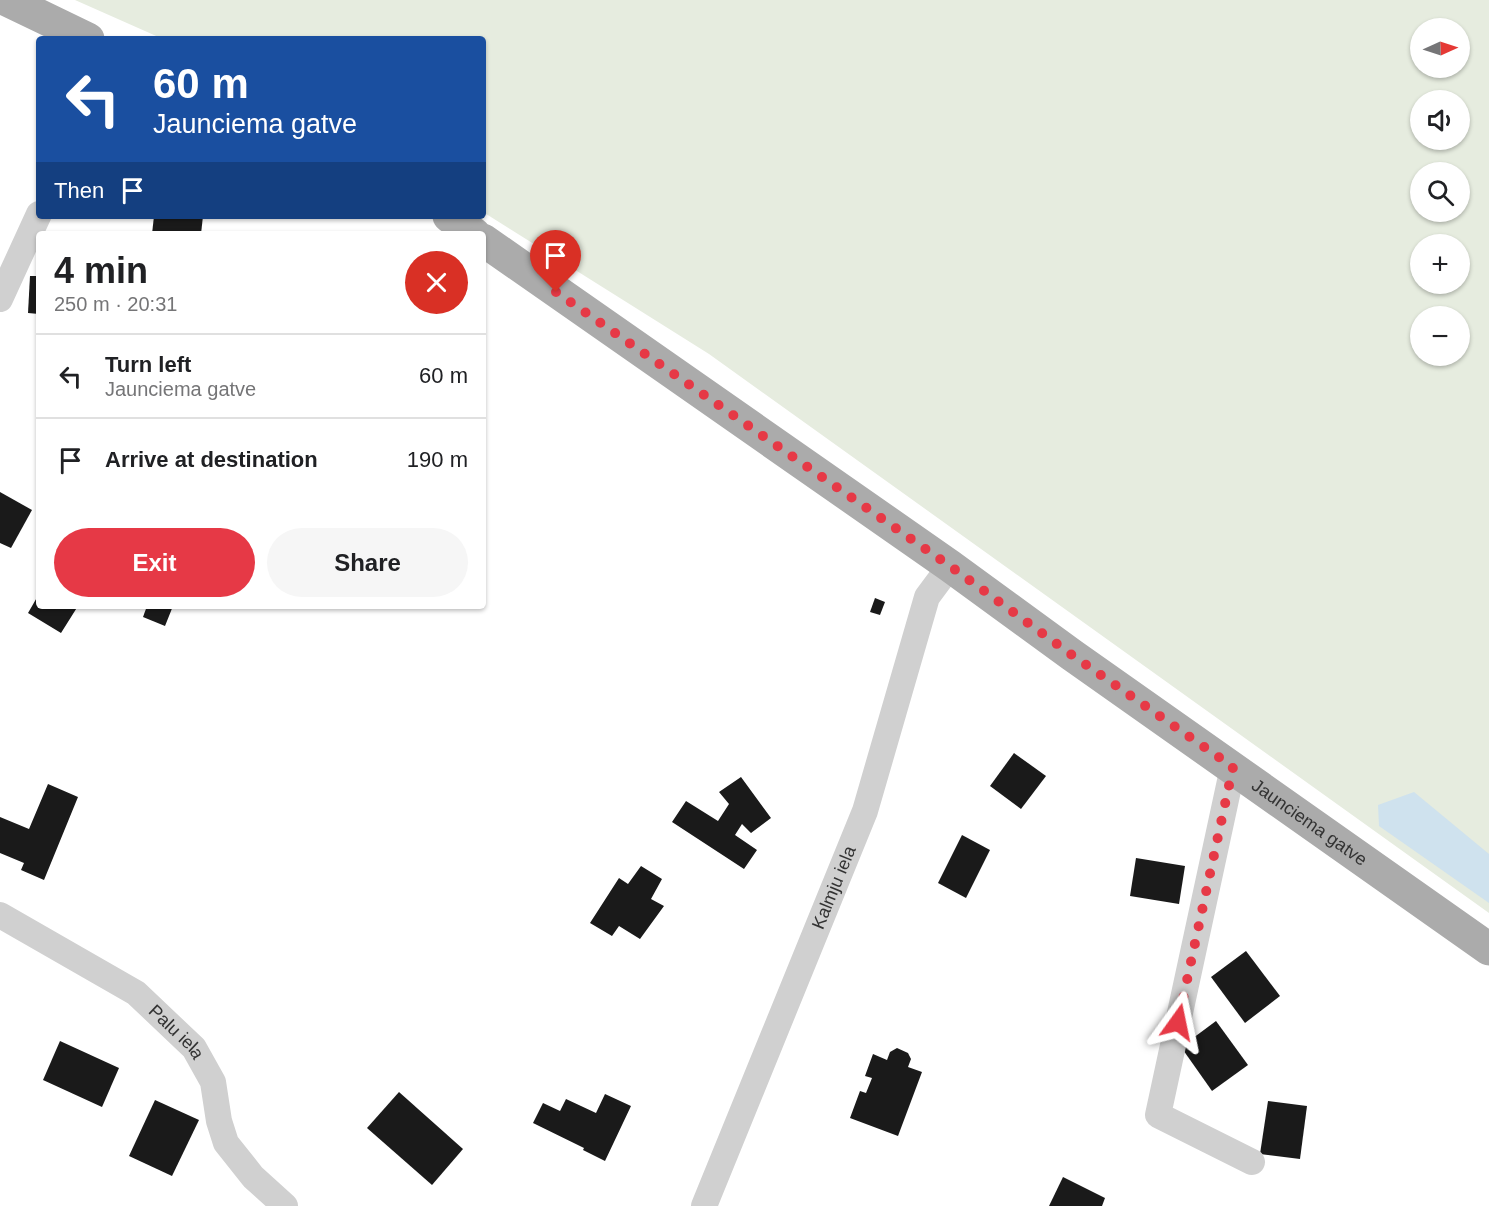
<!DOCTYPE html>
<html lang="en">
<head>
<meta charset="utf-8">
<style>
  body { margin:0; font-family:Arial,sans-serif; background:#f6f6f6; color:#202124; height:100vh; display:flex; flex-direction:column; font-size:22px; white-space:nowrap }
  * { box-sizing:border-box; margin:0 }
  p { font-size:20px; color:#757577 }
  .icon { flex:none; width:33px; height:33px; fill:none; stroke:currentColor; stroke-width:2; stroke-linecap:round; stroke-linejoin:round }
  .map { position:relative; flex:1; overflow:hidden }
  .sheet { position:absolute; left:36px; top:231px; width:450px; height:378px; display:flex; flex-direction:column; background:#fff; border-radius:6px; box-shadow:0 2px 4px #0004 }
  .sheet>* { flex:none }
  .top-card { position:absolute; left:36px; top:36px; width:450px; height:183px; border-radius:6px; box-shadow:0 2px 4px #0004; background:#1a4fa0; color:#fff; overflow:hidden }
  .needle { width:39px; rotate:87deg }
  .controls { position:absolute; left:1410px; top:18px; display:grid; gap:12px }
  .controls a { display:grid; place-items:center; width:60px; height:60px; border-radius:50%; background:#fff; box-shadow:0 2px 4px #0004; font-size:30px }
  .pin { position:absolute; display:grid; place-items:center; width:51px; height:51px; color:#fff; margin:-62px -26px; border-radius:50% 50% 50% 0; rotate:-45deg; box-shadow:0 0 6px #0007 }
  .pin .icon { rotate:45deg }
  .me { position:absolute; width:66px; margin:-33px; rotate:12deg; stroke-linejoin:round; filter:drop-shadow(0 0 4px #0008) }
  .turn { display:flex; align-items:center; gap:21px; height:126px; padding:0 18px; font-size:27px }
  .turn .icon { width:78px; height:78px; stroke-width:2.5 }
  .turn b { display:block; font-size:42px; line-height:51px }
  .then { display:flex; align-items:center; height:57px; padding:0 18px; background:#0003; gap:12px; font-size:22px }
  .round { display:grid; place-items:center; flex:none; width:63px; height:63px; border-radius:32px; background:#f6f6f6 }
  .summary { display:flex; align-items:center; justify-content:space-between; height:102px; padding:0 18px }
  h1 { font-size:36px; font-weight:800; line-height:45px }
  .action { display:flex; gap:12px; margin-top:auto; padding:12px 18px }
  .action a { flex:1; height:69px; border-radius:36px; background:#e63946; color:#fff; font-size:24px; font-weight:800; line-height:69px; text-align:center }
  .action a+a { background:#f6f6f6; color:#202124 }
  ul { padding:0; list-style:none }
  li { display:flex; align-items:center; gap:18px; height:84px; padding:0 18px; border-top:2px solid #e0e0e0 }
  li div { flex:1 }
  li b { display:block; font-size:22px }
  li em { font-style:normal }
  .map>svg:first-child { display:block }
  .green { fill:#e6ecdf; fill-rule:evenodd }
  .water { fill:#cfe2ee }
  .building { fill:#1a1a1a }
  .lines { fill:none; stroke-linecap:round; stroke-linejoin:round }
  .street { stroke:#d0d0d0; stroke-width:26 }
  .primary { stroke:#ababab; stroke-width:33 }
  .route { stroke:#e63946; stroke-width:10; stroke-dasharray:0 18 }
  .labels { text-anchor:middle; stroke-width:6; stroke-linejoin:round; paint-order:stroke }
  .street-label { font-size:18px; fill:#333; stroke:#fff }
</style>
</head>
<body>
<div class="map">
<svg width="1489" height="1206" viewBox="0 0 1489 1206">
  <rect width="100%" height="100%" fill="#fff"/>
  <!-- green -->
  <path class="green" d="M75 0H1489V913L709 354 483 212V39H163ZM1420 28H1460V68H1420ZM1420 100H1460V140H1420ZM1420 172H1460V212H1420ZM1420 244H1460V284H1420ZM1420 316H1460V356H1420Z"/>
  <!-- water -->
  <path class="water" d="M1414 792 1489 854V903L1379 826 1378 805Z"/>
  <!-- building -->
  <g class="building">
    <path d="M154 216H203L201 234H152Z"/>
    <path d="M30 276H39V314L28 313Z"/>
    <path d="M0 492 32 510 11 548 0 543Z"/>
    <path d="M39 594V606H78L61 633 28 613Z"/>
    <path d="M875 598 885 602 880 615 870 612Z"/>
    <path d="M147 606H173L165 626 143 617Z"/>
    <path d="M1014 753 1046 776 1021 809 990 786Z"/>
    <path d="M741 777 771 818 751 833 742 824 735 835 757 850 744 869 672 822 686 801 718 821 729 804 719 792Z"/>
    <path d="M48 784 78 797 44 880 21 870 24 863 0 853V817L29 829Z"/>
    <path d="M962 835 990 850 966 898 938 883Z"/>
    <path d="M1136 858 1185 866 1179 904 1130 896Z"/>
    <path d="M641 866 662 879 651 899 664 906 640 939 619 926 612 936 590 923 619 878 628 884Z"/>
    <path d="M1246 951 1280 996 1245 1023 1211 977Z"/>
    <path d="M1216 1021 1248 1065 1212 1091 1181 1047Z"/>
    <path d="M60 1041 119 1068 102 1107 43 1080Z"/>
    <path d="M897 1048 908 1053 911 1059 908 1067 922 1072 898 1136 850 1118 860 1091 866 1093 872 1078 865 1076 873 1054 887 1060 890 1052Z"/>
    <path d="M399 1092 463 1149 432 1185 367 1128Z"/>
    <path d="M605 1094 631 1106 605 1161 583 1150 584 1148 533 1123 543 1103 560 1111 566 1099 596 1113Z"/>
    <path d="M155 1100 199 1120 172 1176 129 1156Z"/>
    <path d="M1268 1101 1307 1106 1300 1159 1260 1154Z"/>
    <path d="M1063 1177 1105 1198 1102 1206H1049Z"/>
  </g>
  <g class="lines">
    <!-- street -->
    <g class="street">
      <path d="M0 299 39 214"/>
      <path d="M1233 767 1158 1115 1252 1162"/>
      <path id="s1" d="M0 915 136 993 194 1048 213 1082 219 1121 226 1143 253 1177 285 1206"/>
      <path id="s2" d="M704 1206 865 811 927 597 950 566"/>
    </g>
    <!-- primary -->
    <g class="primary">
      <path d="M7 0 88 39"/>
      <path d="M449 216 474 234"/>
      <path id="s3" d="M483 240 950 566 1072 655 1489 949"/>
    </g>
  </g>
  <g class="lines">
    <!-- route -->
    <path class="route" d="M556 292 950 566 1072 655 1233 767 1178 1022"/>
  </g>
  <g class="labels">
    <!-- street labels -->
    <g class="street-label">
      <text dy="6" stroke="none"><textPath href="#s3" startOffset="1011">Jaunciema gatve</textPath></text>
      <text dy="6" stroke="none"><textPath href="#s2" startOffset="344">Kalmju iela</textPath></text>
      <text dy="6" stroke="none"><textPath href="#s1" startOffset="213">Palu iela</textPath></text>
    </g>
  </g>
</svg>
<div class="controls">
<a><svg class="needle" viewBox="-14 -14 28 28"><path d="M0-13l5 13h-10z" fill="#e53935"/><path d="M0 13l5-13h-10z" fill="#757577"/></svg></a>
<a><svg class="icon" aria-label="sound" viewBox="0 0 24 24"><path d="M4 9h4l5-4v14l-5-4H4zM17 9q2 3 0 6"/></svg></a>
<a><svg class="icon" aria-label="search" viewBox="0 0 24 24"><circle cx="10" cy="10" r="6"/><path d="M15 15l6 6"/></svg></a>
<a>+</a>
<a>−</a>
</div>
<div class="pin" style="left:556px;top:292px;background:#d93025"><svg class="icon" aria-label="arrive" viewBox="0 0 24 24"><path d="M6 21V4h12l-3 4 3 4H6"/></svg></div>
<svg class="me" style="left:1178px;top:1022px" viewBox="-20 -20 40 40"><path d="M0-17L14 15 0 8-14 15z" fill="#e63946" stroke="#fff" stroke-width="4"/></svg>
<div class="top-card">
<div class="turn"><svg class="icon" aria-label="left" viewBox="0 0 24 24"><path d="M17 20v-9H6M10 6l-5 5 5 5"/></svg><div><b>60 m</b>Jaunciema gatve</div></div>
<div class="then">Then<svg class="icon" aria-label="arrive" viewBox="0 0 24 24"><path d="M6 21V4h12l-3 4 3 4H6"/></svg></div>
</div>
<section class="sheet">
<div class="summary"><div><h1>4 min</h1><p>250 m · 20:31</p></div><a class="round" style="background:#d93025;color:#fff"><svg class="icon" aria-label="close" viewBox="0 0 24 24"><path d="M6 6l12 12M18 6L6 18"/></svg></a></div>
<ul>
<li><svg class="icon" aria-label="left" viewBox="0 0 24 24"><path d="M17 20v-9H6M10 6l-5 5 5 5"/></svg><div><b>Turn left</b><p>Jaunciema gatve</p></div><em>60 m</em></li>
<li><svg class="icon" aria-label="arrive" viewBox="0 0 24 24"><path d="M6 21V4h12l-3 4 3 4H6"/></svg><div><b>Arrive at destination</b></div><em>190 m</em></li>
</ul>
<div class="action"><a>Exit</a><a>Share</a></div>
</section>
</div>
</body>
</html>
